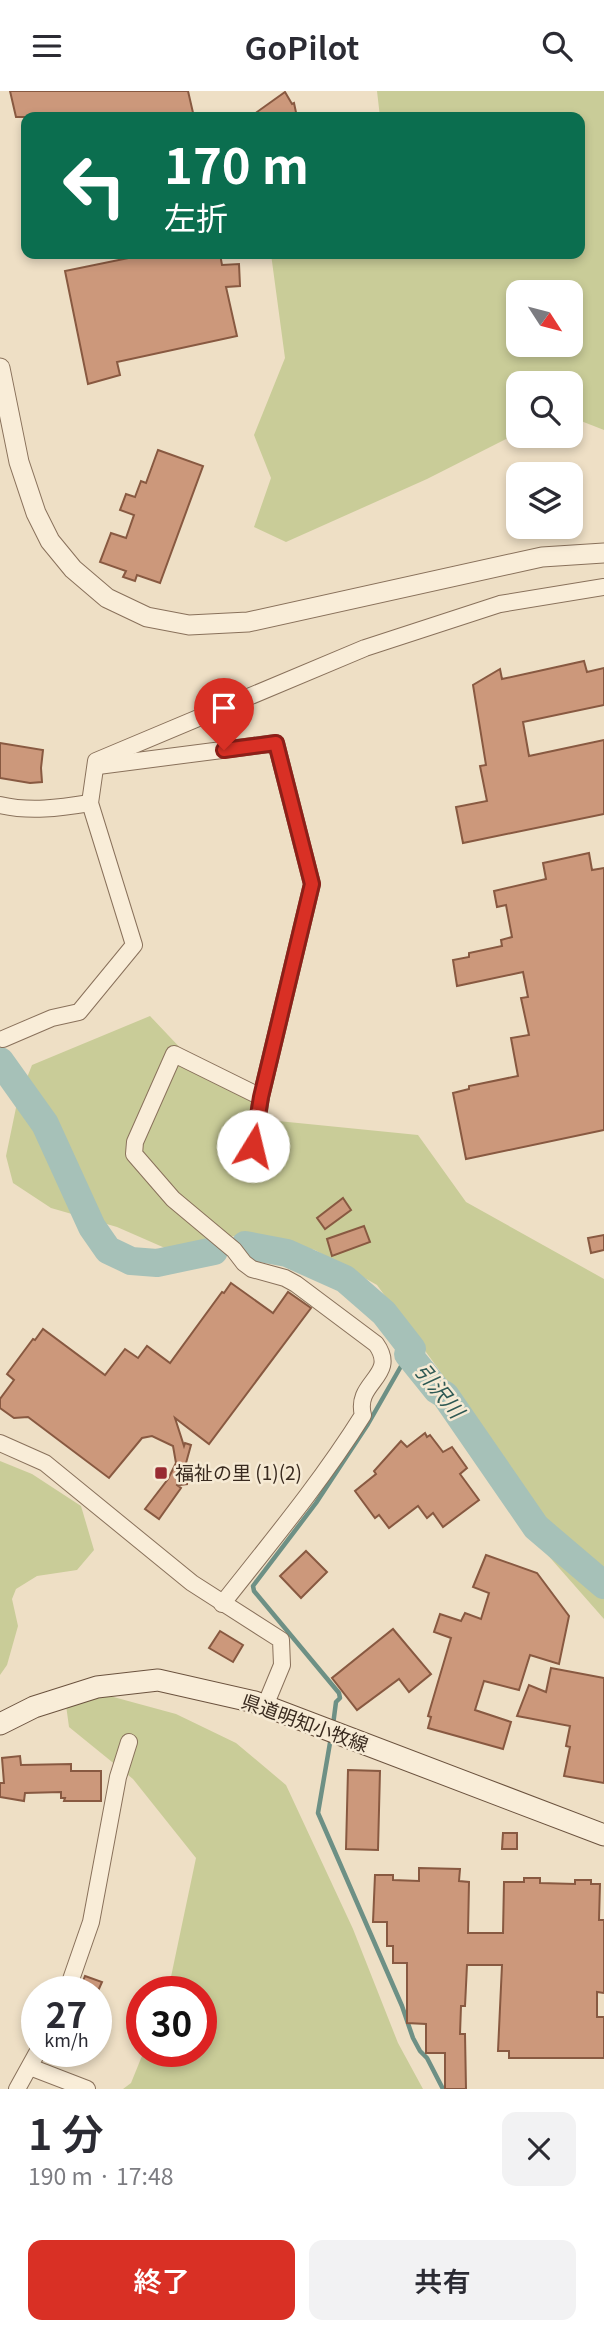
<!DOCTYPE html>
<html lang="ja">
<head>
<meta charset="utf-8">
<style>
  body { margin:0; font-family:Georgia,"Noto Sans JP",serif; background:#f2f2f3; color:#2b2b33; height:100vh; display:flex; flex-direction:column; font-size:26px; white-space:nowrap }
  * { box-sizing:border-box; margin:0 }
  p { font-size:23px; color:#7c7c81 }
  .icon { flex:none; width:38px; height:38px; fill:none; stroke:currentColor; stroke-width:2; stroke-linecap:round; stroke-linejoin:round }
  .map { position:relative; height:1998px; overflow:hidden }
  .sheet { display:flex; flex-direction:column; background:#fff; flex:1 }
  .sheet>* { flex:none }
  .hud { position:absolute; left:21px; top:21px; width:564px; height:147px; border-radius:14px; box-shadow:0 4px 10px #0003; background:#0b6e4f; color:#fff; overflow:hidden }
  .needle { width:46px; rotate:126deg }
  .buttons { position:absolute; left:506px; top:189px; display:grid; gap:14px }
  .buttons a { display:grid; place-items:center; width:77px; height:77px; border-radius:14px; background:#fff; box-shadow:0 4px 10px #0003; font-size:35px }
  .speed { position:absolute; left:21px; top:1885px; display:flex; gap:14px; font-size:35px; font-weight:700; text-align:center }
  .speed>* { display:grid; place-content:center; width:91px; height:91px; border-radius:50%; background:#fff; box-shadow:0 4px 10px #0003; line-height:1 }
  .speed small { font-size:18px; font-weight:400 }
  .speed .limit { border:10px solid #d22; background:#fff; color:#111 }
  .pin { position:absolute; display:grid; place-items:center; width:60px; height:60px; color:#fff; margin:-72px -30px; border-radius:50% 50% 50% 0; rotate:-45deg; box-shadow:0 0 7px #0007 }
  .pin .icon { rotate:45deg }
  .me { position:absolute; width:77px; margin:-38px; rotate:9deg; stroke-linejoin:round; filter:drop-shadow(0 0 5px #0008) }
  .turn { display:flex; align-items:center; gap:24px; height:147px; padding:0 28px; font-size:32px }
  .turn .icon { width:91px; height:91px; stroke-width:2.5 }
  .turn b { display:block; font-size:49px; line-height:60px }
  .round { display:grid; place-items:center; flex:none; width:74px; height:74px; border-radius:14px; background:#f2f2f3 }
  .head { display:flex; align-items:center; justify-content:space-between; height:119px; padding:0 28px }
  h1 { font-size:42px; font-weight:600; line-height:52px }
  .action { display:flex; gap:14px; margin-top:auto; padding:14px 28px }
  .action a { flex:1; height:80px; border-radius:14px; background:#d93025; color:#fff; font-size:28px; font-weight:600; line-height:80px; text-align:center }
  .action a+a { background:#f2f2f3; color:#2b2b33 }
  header { display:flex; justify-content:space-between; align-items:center; height:91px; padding:0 28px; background:#fff; font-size:32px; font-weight:600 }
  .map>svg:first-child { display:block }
  .green { fill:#c9cc98; fill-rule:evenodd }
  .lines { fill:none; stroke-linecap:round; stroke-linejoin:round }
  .stream { stroke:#6d9085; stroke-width:4.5 }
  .river { stroke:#a6c1b8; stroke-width:28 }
  .building { fill:#cc987b; stroke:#885941; stroke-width:2 }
  .minor-casing { stroke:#89715b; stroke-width:18 }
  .tertiary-casing { stroke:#89715b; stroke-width:21 }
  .secondary-casing { stroke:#6b523e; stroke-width:23 }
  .minor { stroke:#f9edd8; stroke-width:16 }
  .tertiary { stroke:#f9edd8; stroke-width:19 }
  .secondary { stroke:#f9edd8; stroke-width:21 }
  .route-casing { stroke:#8d1f18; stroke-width:18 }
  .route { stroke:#d93025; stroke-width:12 }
  .poi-dot { fill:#982b32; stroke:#f6ead4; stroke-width:2.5 }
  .labels { text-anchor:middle; stroke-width:5; stroke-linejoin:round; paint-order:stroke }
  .poi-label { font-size:19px; fill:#392a1f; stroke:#f6ead4; text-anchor:start }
  .street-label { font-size:19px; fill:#392a1f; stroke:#f6ead4 }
  .water-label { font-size:21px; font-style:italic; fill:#2e5954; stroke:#f6ead4 }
</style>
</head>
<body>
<header><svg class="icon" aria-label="menu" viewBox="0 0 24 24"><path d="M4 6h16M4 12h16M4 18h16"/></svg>GoPilot<svg class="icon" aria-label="search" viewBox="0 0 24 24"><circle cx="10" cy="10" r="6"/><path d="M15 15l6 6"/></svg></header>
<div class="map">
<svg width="604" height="1998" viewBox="0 0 604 1998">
  <rect width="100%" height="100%" fill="#eedfc5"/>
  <!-- green -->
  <g class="green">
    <path d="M377 0H604V339L581 330 571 332 570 292H518V342L427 388 286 451 254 436 271 387 254 344 285 267 271 163H579V26H380ZM518 201H570V254H518Z"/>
    <path d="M150 925 185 962 278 1030 418 1044 466 1111 604 1188V1528L538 1453 453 1298 377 1194 315 1159 241 1144 165 1157 117 1136 51 1117 13 1092 6 1065 17 1012 32 974Z"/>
    <path d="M0 1370 32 1383 81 1415 94 1459 77 1479 37 1485 16 1498 12 1508 18 1535 7 1574 0 1584Z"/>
    <path d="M84 1598 176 1623 236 1652 286 1694 353 1838 398 1952 423 1998H123L131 1992 144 1960H201V1900H168L196 1767 133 1688 69 1636 66 1614Z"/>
  </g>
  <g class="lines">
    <!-- stream -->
    <g class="stream">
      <path d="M333 1634 336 1611 340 1607 339 1602 254 1500 253 1495 316 1412 368 1333 408 1263"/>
      <path d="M331 1646 318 1722 402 1915 413 1947 420 1960 427 1967 443 1998"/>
    </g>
    <!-- river -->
    <g class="river">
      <path d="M0 970 45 1033 92 1136 108 1159 131 1170 157 1172 214 1160"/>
      <path d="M245 1154 287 1162 345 1188 384 1222 412 1258 408 1263 437 1299 445 1304 536 1436 604 1494"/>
    </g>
  </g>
  <!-- building -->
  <g class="building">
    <path d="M10 0H188L194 26H16Z"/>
    <path d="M285 1 292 13 294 12 297 26H250Z"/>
    <path d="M148 163H220L222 174 239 173 240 195 226 196 237 245 117 271 120 284 88 293 65 180Z"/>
    <path d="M158 359 203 375 160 492 137 484 135 490 123 486 126 480 100 471 111 442 126 447 134 424 120 419 126 403 135 406 141 390 146 392Z"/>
    <path d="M584 570 587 581 604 577V614L523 631 529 665 604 649V723L463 752 456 716 487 710 480 675 486 674 473 594 500 578 502 588Z"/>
    <path d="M0 652 43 659 41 677 42 691 30 692 0 687Z"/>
    <path d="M589 762 592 779 604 777V1039L466 1068 453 1002 469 998V995L518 985 511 947 529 944 521 907 528 906 523 881 457 895 453 869 469 866V862L502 855 501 849 512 846 506 814 497 816 494 800 546 788 543 772Z"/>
    <path d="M343 1107 351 1119 325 1138 317 1127Z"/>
    <path d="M364 1135 370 1151 332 1165 327 1148Z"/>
    <path d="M604 1144V1159L591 1162 588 1147Z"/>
    <path d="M231 1192 273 1222 288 1201 311 1217 209 1353 175 1327 184 1355 185 1352 191 1354 186 1372 187 1393 179 1394V1391L177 1394 181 1397 159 1428 145 1418 168 1388 176 1372 173 1355 152 1345 142 1347 109 1387 28 1326 14 1327 0 1317V1308L14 1289 7 1283 33 1248 35 1249 43 1238 105 1284 125 1258 138 1267 147 1255 170 1272 222 1201 224 1202Z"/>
    <path d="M425 1342 427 1346 430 1344 443 1361 452 1356 467 1377 460 1383 479 1409 443 1436 433 1422 427 1427 418 1415 389 1437 379 1424 375 1427 355 1400 376 1383 374 1380 401 1350 407 1356Z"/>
    <path d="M306 1460 327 1481 301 1507 280 1485Z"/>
    <path d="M486 1464 537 1482 569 1525 559 1573 530 1564 519 1599 484 1590 475 1619 511 1631 503 1658 428 1637 431 1626 428 1625 451 1547 434 1541 440 1523 461 1530 465 1522 481 1528 489 1502 473 1496Z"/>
    <path d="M393 1538 431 1583 409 1601 399 1588 357 1619 332 1587Z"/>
    <path d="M220 1540 243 1554 233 1571 209 1557Z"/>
    <path d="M551 1577 604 1587V1692L564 1685 570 1656 566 1655 570 1635 517 1625 529 1594 546 1601Z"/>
    <path d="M20 1665 21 1674 71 1673V1680H101V1710H64L65 1707H61V1701L25 1702 24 1710 0 1706V1692H4L2 1667Z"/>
    <path d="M348 1679 380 1680 378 1759 346 1758Z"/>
    <path d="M503 1742H517V1758H502Z"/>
    <path d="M419 1777 460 1778 459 1790 469 1791 468 1842H503L504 1791H524V1787H540V1792L575 1793V1789H591V1793H600L599 1829H604V1902L597 1901V1926H604V1967H509V1960H498L502 1874H467L465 1915H461L460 1943H465L466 1998H445V1962H426V1933L407 1932V1872H393V1855H387V1831H373L375 1784H393V1789L419 1790Z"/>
    <path d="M85 1885 102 1891 98 1900H79Z"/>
  </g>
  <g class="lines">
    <defs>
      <g id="minor">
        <path d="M98 675 276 652 312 793 261 1006 250 1080"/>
        <path d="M0 714C30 721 59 717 90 712"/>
        <path d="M3 948 52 927 79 921 134 854 90 712 96 670 365 557 500 513 604 496"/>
        <path d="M0 1352 45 1372 192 1492 281 1549 282 1574 265 1615"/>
        <path d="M222 1513C271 1451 321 1391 363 1324 354 1291 399 1285 376 1253L296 1193 285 1187 252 1178 244 1172 234 1159 173 1108 134 1063 135 1051 174 963 261 1006"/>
        <path d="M67 1900 91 1831 118 1686 129 1651"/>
        <path d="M30 1976 87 1998"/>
        <path d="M17 1998 38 1960"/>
      </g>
      <path id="tertiary" d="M0 277 19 371 36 422 50 450 73 478 107 507 147 526 189 534 248 531 542 466 604 462"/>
      <path id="secondary" d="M0 1633 34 1616 97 1596 158 1589 255 1611 604 1744"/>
    </defs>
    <!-- minor casing -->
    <use href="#minor" class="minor-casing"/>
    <!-- tertiary casing -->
    <use href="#tertiary" class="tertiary-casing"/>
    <!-- secondary casing -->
    <use href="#secondary" class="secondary-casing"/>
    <!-- minor -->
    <use href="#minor" class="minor"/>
    <!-- tertiary -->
    <use href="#tertiary" class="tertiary"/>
    <!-- secondary -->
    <use href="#secondary" class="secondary"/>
  </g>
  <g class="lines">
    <defs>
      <path id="route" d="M224 659 276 652 312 793 261 1006 253 1055"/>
    </defs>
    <!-- route casing -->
    <use href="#route" class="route-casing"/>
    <!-- route -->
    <use href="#route" class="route"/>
  </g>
  <!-- markers -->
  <rect class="poi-dot" x="154" y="1375" width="14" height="14" rx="3.5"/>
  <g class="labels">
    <!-- poi labels -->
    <g class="poi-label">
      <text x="175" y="1389">福祉の里 (1)(2)</text>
    </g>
    <!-- street labels -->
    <g class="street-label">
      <text transform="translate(305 1632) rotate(20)" y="7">県道明知小牧線</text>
    </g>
    <!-- water labels -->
    <g class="water-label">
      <text transform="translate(439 1300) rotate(51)" y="7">引沢川</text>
    </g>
  </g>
</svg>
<div class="buttons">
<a><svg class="needle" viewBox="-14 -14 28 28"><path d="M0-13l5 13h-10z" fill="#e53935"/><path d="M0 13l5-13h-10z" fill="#7c7c81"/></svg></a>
<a><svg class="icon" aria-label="search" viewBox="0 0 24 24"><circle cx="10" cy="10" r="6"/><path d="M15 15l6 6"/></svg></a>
<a><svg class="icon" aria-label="layers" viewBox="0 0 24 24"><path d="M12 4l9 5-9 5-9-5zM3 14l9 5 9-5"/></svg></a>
</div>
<div class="speed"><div>27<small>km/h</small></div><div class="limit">30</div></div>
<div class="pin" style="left:224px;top:659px;background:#d93025"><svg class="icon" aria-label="arrive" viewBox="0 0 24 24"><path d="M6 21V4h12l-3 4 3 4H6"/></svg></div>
<svg class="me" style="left:253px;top:1055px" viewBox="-20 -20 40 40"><circle r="19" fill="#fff"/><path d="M0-13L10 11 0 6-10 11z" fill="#d93025"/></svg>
<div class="hud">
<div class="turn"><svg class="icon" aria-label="left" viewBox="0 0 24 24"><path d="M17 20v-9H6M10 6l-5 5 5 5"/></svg><div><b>170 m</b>左折</div></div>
</div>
</div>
<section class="sheet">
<div class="head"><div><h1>1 分</h1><p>190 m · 17:48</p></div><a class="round"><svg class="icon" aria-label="close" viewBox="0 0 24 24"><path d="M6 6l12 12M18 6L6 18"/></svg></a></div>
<div class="action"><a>終了</a><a>共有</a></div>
</section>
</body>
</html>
